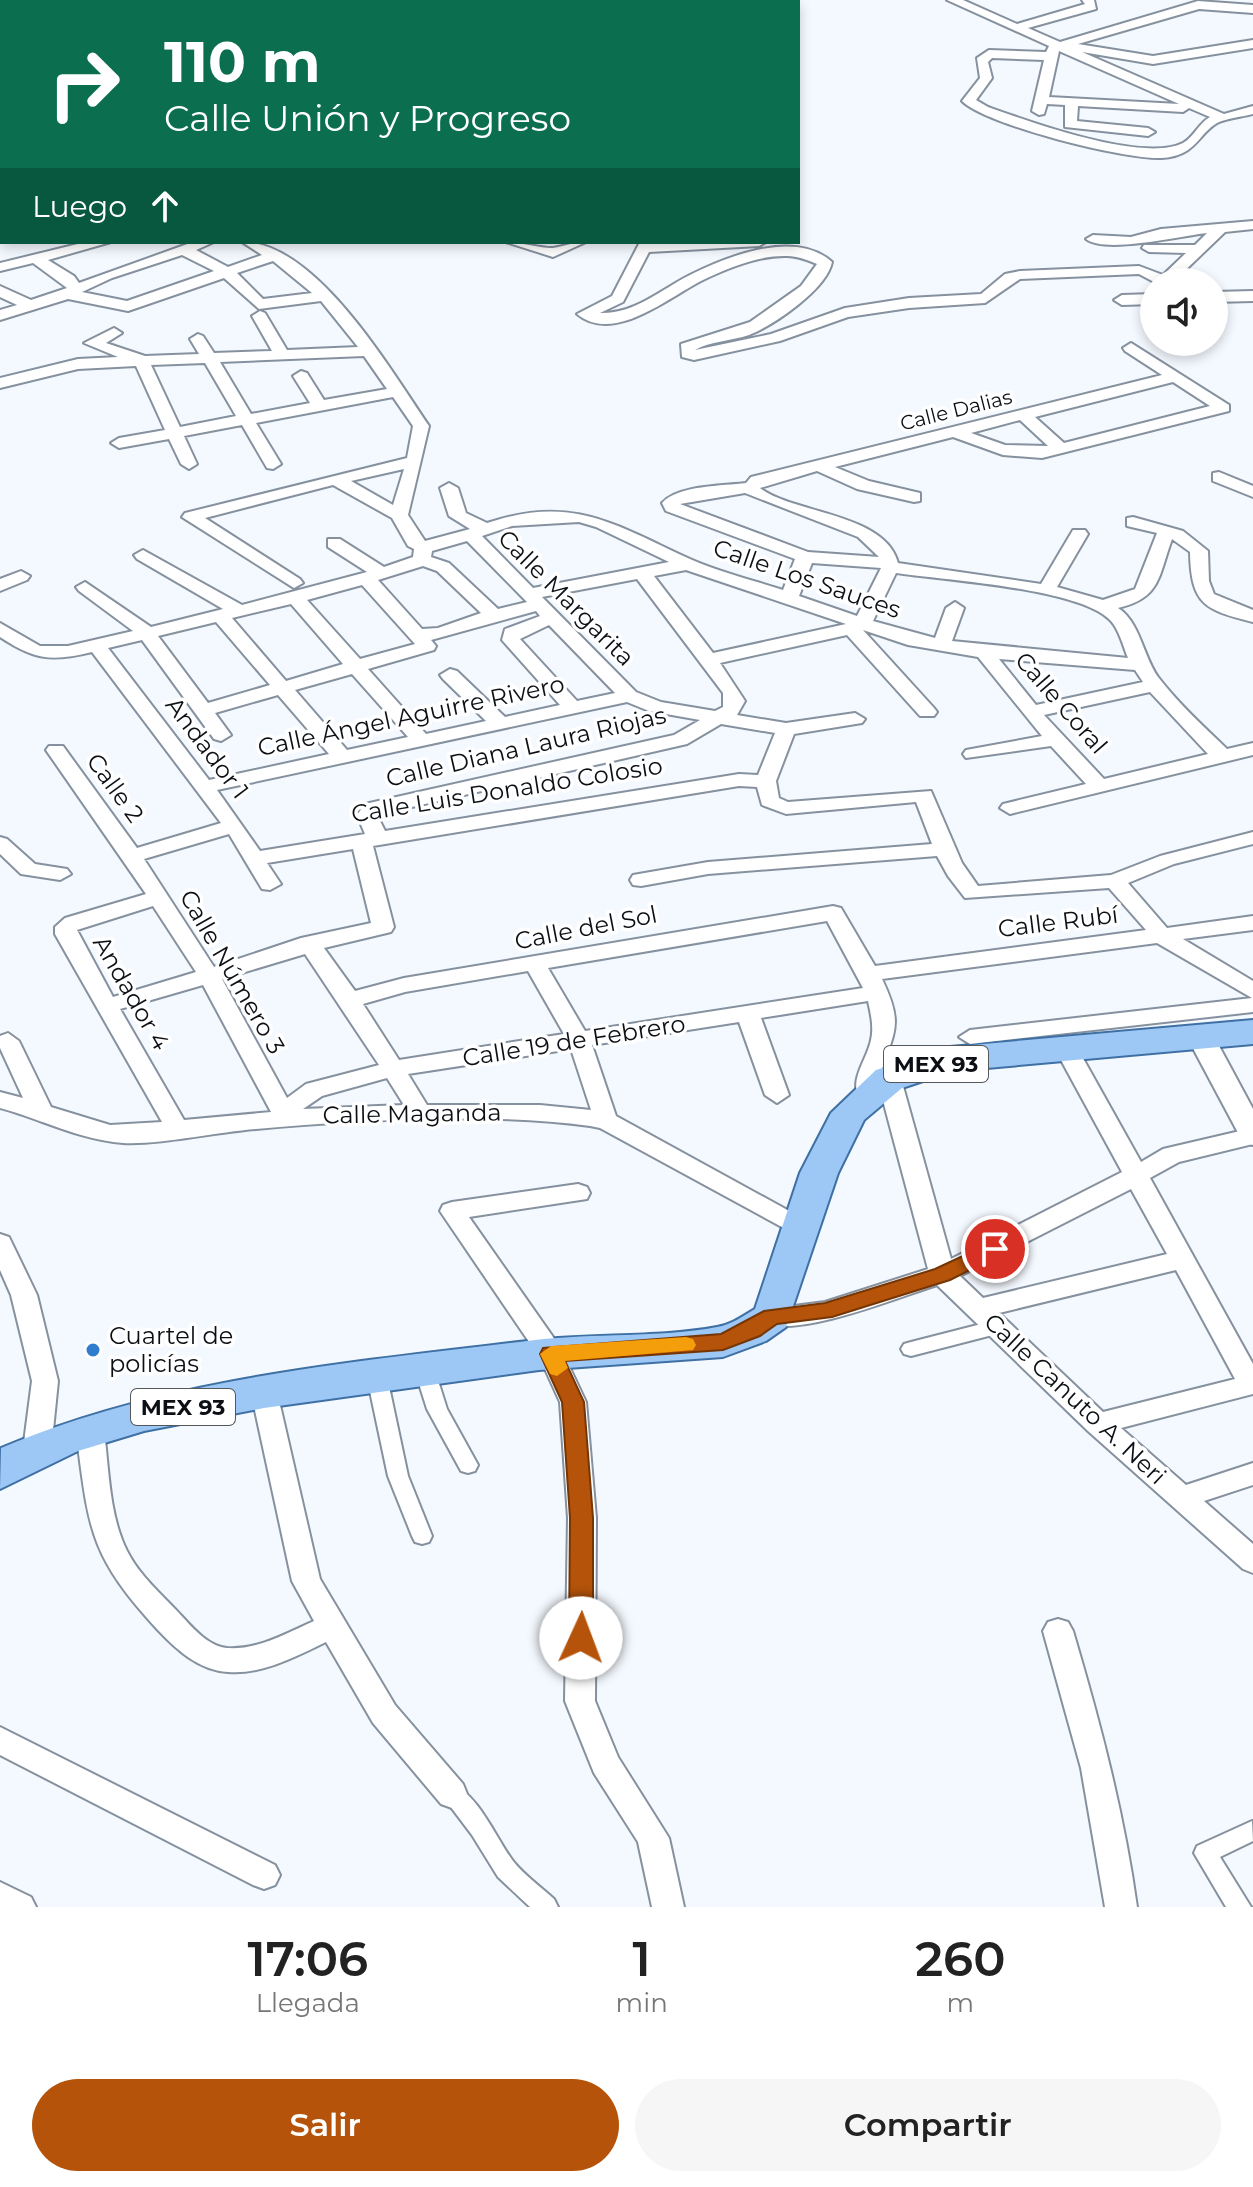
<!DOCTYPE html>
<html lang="es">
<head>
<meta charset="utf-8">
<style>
  body { margin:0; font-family:Montserrat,sans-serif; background:#f6f6f6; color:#222; height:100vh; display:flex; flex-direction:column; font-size:30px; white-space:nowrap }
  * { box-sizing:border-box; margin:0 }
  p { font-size:26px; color:#767676 }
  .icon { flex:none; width:44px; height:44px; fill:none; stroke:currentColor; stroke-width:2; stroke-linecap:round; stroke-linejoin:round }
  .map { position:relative; height:1907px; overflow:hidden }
  .details { display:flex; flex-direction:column; background:#fff; flex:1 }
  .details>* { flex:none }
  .guide { position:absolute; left:0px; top:0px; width:800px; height:244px; box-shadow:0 4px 12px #0003; background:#0b6e4f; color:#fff; overflow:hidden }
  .controls { position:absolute; left:1140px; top:268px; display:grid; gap:16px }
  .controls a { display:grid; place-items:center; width:88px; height:88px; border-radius:50%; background:#fff; box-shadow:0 4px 12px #0003; font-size:40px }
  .pin { position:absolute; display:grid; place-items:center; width:68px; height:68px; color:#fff; margin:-34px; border:4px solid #fff; border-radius:50%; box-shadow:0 2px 8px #0007 }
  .me { position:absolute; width:88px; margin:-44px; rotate:2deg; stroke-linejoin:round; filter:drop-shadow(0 0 6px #0008) }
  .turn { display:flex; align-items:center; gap:28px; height:168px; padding:0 32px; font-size:36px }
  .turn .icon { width:104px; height:104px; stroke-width:2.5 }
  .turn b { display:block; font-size:56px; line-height:68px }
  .then { display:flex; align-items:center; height:76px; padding:0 32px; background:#0003; gap:16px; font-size:30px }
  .eta { display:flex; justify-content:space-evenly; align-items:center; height:136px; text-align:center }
  .eta b { font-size:48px; font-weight:600; line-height:56px }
  .cta { display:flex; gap:16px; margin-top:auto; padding:16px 32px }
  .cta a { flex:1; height:92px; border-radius:48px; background:#b45309; color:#fff; font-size:32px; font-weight:600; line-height:92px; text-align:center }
  .cta a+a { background:#f6f6f6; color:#222 }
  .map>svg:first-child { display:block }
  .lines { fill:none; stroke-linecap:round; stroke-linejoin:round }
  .pedestrian-casing { stroke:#86919f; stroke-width:4 }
  .minor-casing { stroke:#86919f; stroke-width:4 }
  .tertiary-casing { stroke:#86919f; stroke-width:4 }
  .primary-casing { stroke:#3f70a3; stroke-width:4 }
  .pedestrian { fill:#fff; fill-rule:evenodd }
  .minor { fill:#fff; fill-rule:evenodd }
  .tertiary { fill:#fff; fill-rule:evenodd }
  .primary { fill:#9dc8f6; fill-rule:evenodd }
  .route { fill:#b45309; stroke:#753606; stroke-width:2 }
  .slow { fill:#f59e0b }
  .poi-dot { fill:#2f7ece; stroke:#fff; stroke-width:3 }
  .labels { text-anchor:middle; stroke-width:7; stroke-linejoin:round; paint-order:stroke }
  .far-street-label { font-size:20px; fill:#0c1015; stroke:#fff }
  .shield { fill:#fff; stroke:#55585b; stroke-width:2 }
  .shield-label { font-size:22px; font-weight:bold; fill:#0c1015 }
  .street-label { font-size:24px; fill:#0c1015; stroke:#fff }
  .poi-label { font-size:24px; fill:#0c1015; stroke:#fff; text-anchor:start }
</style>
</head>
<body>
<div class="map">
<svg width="1253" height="1907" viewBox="0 0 1253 1907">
  <rect width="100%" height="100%" fill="#f4f9ff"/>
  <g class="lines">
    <defs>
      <g id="pedestrian">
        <path d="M997 1320 1004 1322 1006 1327 1004 1332 911 1356 904 1354 901 1349 904 1344 911 1342Z"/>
        <path d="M425 1364 432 1366 435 1371 447 1409 478 1465 475 1471 468 1473 461 1471 427 1409 415 1371 418 1366Z"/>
        <path d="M377 1370 384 1372 387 1377 408 1476 432 1536 429 1542 422 1544 415 1542 412 1536 388 1476 367 1377 370 1372Z"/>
        <path d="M452 1784C478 1794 497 1840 513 1861 524 1875 541 1887 554 1899L558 1907H530L498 1877 472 1835 441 1794 444 1787Z"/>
        <path d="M1252 1821 1253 1841 1220 1857 1251 1907H1226L1194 1853 1197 1846Z"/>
      </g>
      <g id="minor">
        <path d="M947 0H963L1017 24 1085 4 1082 0H1094L1096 9 1028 28 1060 42 1198 1 1253 5V13L1199 9 1078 44 1153 56 1253 40V48L1153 64 1082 52 1224 114 1253 106V114C1242 117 1227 118 1217 123 1198 134 1196 156 1162 158 1126 160 986 125 962 101L980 78 977 58 989 50 1046 52 1049 46ZM1059 51 1179 104 1049 97ZM992 58 1044 60 1032 111 1039 115 1044 114 1047 104 1065 105V127L1148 136 1155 132 1148 128 1077 121 1078 106 1183 112 1189 108 1210 117C1199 123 1194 137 1183 143 1143 163 1030 122 988 107L976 100 992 78 988 62Z"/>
        <path d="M0 174H2L0 183Z"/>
        <rect x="0" y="192" width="2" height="10"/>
        <path d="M1253 221V229L1225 232 1173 282H1154L1139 274 1020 279 985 303 909 308 848 317 780 341 694 360 682 357 681 344 750 322 801 286 817 264C807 260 798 256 787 256 759 255 728 268 703 280 670 296 614 345 577 314L612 296 640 242H766L759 246 649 252 623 302 600 313C635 314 660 290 690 275 728 256 796 229 832 262 827 289 774 325 749 335 732 341 710 341 695 350L771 334 845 308 909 298 981 294 1005 274 1020 271 1139 266 1163 275 1186 253 1149 252 1142 248 1144 245H1195L1207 233C1180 236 1105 254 1086 239L1093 235 1131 237 1161 229Z"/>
        <path d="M86 242H111L48 260 74 276 79 283 193 242H214L196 250 228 267 262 255 242 242C316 242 390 369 429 426L408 515 425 541 470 529 449 516 440 488 449 483 458 488 466 513 487 523C573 494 615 525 690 559 719 572 752 580 783 590L795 559 666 511 662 503C678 485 723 486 746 483L751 477 1162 375 1125 351 1123 348 1131 343 1229 405V411L1042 458 1003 455 953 437 835 467 869 481 920 493V501L914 502 857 489 817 471 760 488C794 514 885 513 898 563L1041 584 1073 530H1085L1088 534 1057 587 1103 600 1135 589 1157 533 1127 526V518L1133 517 1183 531 1208 551 1209 581 1214 594 1253 610V622C1205 610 1191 605 1190 552L1172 539C1158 577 1161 598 1118 608 1140 622 1143 656 1158 677 1178 703 1203 726 1227 749L1253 743V755L1010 814 1000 808 1003 804 1086 784 1051 746 966 758 963 754 966 750 1042 736 978 657 908 645 863 630 934 708 937 712 934 716H920L847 635 720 663 745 701 737 715 786 723 855 713 865 719 862 723 794 734 776 781 779 798 788 802 931 791 962 863 978 886 1111 875 1160 856 1253 832V844L1174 864 1128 883 1167 928 1253 916V930L1183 939 1253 981V1012L970 1044 959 1037 970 1030 1252 998 1157 943 882 979C904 1025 894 1030 881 1073H897L901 1079 951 1259 1122 1172 1055 1049 1059 1044H1075L1141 1162 1163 1149 1253 1128V1144L1179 1162 1150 1178 1253 1364V1394L1121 1428 1186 1485 1253 1463V1485L1204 1501 1253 1544V1573L1243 1569 1088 1431 937 1285C896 1298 804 1336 763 1324L759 1317 763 1310 825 1302 928 1269 880 1089 877 1103H861C847 1080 867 1061 871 1040 874 1028 871 1014 868 1001L761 1018 789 1095 777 1103 765 1095 739 1022 592 1045 616 1116 811 1223 814 1229 811 1235 802 1238 600 1128 590 1126C488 1112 359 1120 256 1129 217 1132 159 1145 123 1143 80 1140 41 1119 0 1108V1092L23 1098 0 1048V1036L8 1033 19 1041 51 1107 110 1125 162 1122 55 934V927L65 918 146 894 46 750 49 746H63L137 848 221 823 92 652C51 662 35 660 0 637V623L40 646H68L133 631 79 591 76 587 85 582 151 627 223 609 137 559 134 555 143 550 242 605 367 572 328 547V539H340L384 567 413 557 414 549 408 546 392 518 333 485 205 518 300 579 303 583 294 588 182 517 185 513 407 458 413 426 393 397 256 423 281 464 273 469 267 468 242 425 184 436 197 464 189 469 181 464 169 439 119 448 111 443 119 438 165 430 136 366 78 369 0 388V378L78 359 118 357 84 343 114 328 122 333 106 343 145 356 199 354 190 339 198 334 203 336 214 353 272 351 252 316 260 311 265 313 287 350 358 347 321 301 259 309 224 278 128 311 68 299 0 320V310L17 305 0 297V286L31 300 67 288 33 263 0 271V263ZM182 255 214 271 127 301 82 292 112 278ZM273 261 312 293 263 299 237 273ZM364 356 387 389 324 400 307 373 301 371 293 376 310 403 251 414 220 362ZM205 363 236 416 180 427 151 365ZM1173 382 1210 406 1064 443 1035 417ZM1020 420 1048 446 1005 445 971 433ZM404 469 393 505 351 481ZM745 493 858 537 879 557 808 552 680 504ZM579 522 596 527 669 562 533 588 482 536 512 526ZM467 541 527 602 498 609 449 563 431 557 432 551ZM812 563 881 568 857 616 799 596ZM423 566 437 571 481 613 438 628 422 629 378 580ZM686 570 846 624 713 653 654 576ZM896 573C944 580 1076 588 1109 619 1119 628 1123 646 1128 658L952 641 964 608 955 602 946 608 935 638 873 621ZM637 579 723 693V707L715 711 661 702 636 692 542 597ZM362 585 415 644 360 659 307 600ZM291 604 343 664 286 681 232 618ZM536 611 540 616 505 629 502 640 560 705 505 717 457 671 450 669 440 675 443 679 486 721 426 734 368 669 434 650 436 646 431 640ZM216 622 270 685 208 703 158 636ZM549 625 615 693 577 701 520 639ZM142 640 214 739 221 741 231 735 215 713 278 695 329 754 209 780 108 648ZM999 659 1135 670 1143 682 1036 705ZM352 674 408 737 347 750 295 690ZM1150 692 1208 754 1104 779 1044 715ZM627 702 649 711 700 720 674 735 365 804 357 815 365 834 260 851 217 790ZM721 724 775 733 758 775 739 774 385 831 377 815 687 744ZM739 786 757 787 762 805 786 814 916 802 932 844 708 862 633 875 630 880 633 885 641 886 708 874 937 856 948 876 965 898 1109 888 1146 930 875 966 841 908 833 906 404 978 355 991 324 948 391 932 394 927 373 846ZM229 834 262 889 270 890 281 884 267 863 353 849 371 923 301 938 214 967 144 859ZM153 906 196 972 113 997 77 930ZM827 921 863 988 585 1031 548 968ZM305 954 379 1065 306 1084 287 1098 222 979ZM528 971 564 1034 399 1060 363 1004 405 992ZM203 985 271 1112 184 1120 120 1009ZM571 1049 591 1110 540 1105H427L408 1074ZM387 1078 404 1105 303 1109 322 1096ZM1131 1189 1167 1254 983 1298 960 1276ZM1176 1270 1235 1379 1103 1412 999 1313Z"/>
        <path d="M506 242C519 242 544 249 553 248 565 246 574 242 586 242L553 257Z"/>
        <path d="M1253 291V301L1214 302V292Z"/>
        <path d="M1154 294V304L1122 305 1114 300 1122 295Z"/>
        <path d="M1219 472 1253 486V497L1213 481V473Z"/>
        <path d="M21 571 30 576 27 580 0 591V579Z"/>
        <path d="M0 837 7 839 35 864 67 869 71 874 60 880 21 874 0 854Z"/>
        <path d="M578 1184 587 1187 590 1193 587 1199 469 1217 560 1347 586 1402 596 1518 595 1701 618 1757 669 1838 684 1907H652L638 1842 594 1773 565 1701 568 1518 560 1402 540 1358 440 1211 443 1205 452 1202Z"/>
        <path d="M0 1234 9 1237 37 1295 58 1381 51 1450 47 1457 37 1461 27 1457 23 1450 32 1381 11 1295 0 1270Z"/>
        <path d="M264 1382 273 1385 277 1392 320 1579 395 1705 463 1784 467 1794 463 1804 452 1808 441 1804 373 1723 326 1642C297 1656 262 1675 228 1672 198 1670 176 1649 157 1629 88 1554 89 1528 76 1431L80 1424 90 1421 100 1424 104 1431C109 1470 109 1515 127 1551 139 1575 161 1594 178 1612 191 1626 207 1646 227 1648 258 1650 287 1633 314 1621L292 1581 251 1392 255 1385Z"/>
        <path d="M1058 1619 1068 1622 1073 1631C1100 1722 1124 1813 1137 1907H1105L1081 1768 1043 1631 1048 1622Z"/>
        <path d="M0 1727 275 1865 280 1875 275 1885 264 1889 253 1885 0 1755Z"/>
        <path d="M0 1882 31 1897 36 1907H0Z"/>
      </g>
      <path id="tertiary" d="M1201 1028 1211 1031 1253 1109V1145L1243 1142 1187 1037 1191 1031Z"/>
      <path id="primary" d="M1253 1020V1044L953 1071 902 1088 864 1120 838 1173 786 1327 766 1341 723 1357 539 1370 264 1408 144 1431 78 1451 0 1489 1 1448C169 1377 356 1362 535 1340 595 1333 658 1338 717 1327 731 1325 743 1316 755 1309L800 1173 831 1113 876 1070 950 1047Z"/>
    </defs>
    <!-- pedestrian casing -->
    <use href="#pedestrian" class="pedestrian-casing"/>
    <!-- minor casing -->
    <use href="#minor" class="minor-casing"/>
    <!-- tertiary casing -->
    <use href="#tertiary" class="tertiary-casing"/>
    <!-- primary casing -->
    <use href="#primary" class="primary-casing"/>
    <!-- pedestrian -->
    <use href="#pedestrian" class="pedestrian"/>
    <!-- minor -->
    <use href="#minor" class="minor"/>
    <!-- tertiary -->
    <use href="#tertiary" class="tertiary"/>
    <!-- primary -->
    <use href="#primary" class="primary"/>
  </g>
  <!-- route -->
  <path class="route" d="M995 1241 1005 1249 1002 1254 950 1280 832 1317 777 1324 760 1336 723 1350 565 1361 584 1402 593 1518V1638L589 1645 581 1648 572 1645 569 1638 570 1518 562 1402 540 1354 543 1348 721 1334 764 1311 825 1303 935 1269Z"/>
  <!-- slow -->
  <path class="slow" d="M686 1337 693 1339 696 1345 693 1350 565 1361 568 1368 557 1376 550 1374 540 1354 551 1346Z"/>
  <!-- markers -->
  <circle class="poi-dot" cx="93" cy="1350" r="8"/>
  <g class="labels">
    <!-- far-street labels -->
    <g class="far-street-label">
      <text transform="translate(956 410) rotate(-14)" y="7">Calle Dalias</text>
    </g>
    <!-- shield labels -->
    <g class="shield">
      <rect x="884" y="1046" width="104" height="36" rx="6"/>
      <rect x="131" y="1389" width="104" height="36" rx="6"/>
    </g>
    <g class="shield-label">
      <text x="936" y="1072">MEX 93</text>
      <text x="183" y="1415">MEX 93</text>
    </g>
    <!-- street labels -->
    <g class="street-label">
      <text transform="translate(807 579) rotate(19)" y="8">Calle Los Sauces</text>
      <text transform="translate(566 598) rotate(45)" y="8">Calle Margarita</text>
      <text transform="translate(1061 703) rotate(49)" y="8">Calle Coral</text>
      <text transform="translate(411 716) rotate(-12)" y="8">Calle Ángel Aguirre Rivero</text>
      <text transform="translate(526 747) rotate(-13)" y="8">Calle Diana Laura Riojas</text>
      <text transform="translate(207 748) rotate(53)" y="8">Andador 1</text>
      <text transform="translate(115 788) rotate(54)" y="8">Calle 2</text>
      <text transform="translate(507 790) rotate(-9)" y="8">Calle Luis Donaldo Colosio</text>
      <text transform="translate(1058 922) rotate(-7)" y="8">Calle Rubí</text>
      <text transform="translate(586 928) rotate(-11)" y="8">Calle del Sol</text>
      <text transform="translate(232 972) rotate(60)" y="8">Calle Número 3</text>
      <text transform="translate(131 993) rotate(60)" y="8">Andador 4</text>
      <text transform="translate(574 1041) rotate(-9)" y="8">Calle 19 de Febrero</text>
      <text transform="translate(412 1114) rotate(-1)" y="8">Calle Maganda</text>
      <text transform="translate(1075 1399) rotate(43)" y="8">Calle Canuto A. Neri</text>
    </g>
    <!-- poi labels -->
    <g class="poi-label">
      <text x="109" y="1344">Cuartel de<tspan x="109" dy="28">policías</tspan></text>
    </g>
  </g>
</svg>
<div class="controls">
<a><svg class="icon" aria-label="sound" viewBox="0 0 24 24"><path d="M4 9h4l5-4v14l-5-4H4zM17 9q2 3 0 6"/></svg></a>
</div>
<div class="pin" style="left:995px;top:1249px;background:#d93025"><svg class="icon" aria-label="arrive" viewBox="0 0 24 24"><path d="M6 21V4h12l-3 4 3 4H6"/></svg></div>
<svg class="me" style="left:581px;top:1638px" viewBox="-20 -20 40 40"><circle r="19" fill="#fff"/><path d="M0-13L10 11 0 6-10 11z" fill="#b45309"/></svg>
<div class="guide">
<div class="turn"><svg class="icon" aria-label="right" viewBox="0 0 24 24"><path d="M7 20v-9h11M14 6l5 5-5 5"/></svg><div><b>110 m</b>Calle Unión y Progreso</div></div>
<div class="then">Luego<svg class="icon" aria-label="ahead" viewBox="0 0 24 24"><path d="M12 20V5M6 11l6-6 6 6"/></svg></div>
</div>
</div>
<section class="details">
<div class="eta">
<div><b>17:06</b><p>Llegada</p></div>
<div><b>1</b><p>min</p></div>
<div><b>260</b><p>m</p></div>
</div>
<div class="cta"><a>Salir</a><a>Compartir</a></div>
</section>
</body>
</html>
